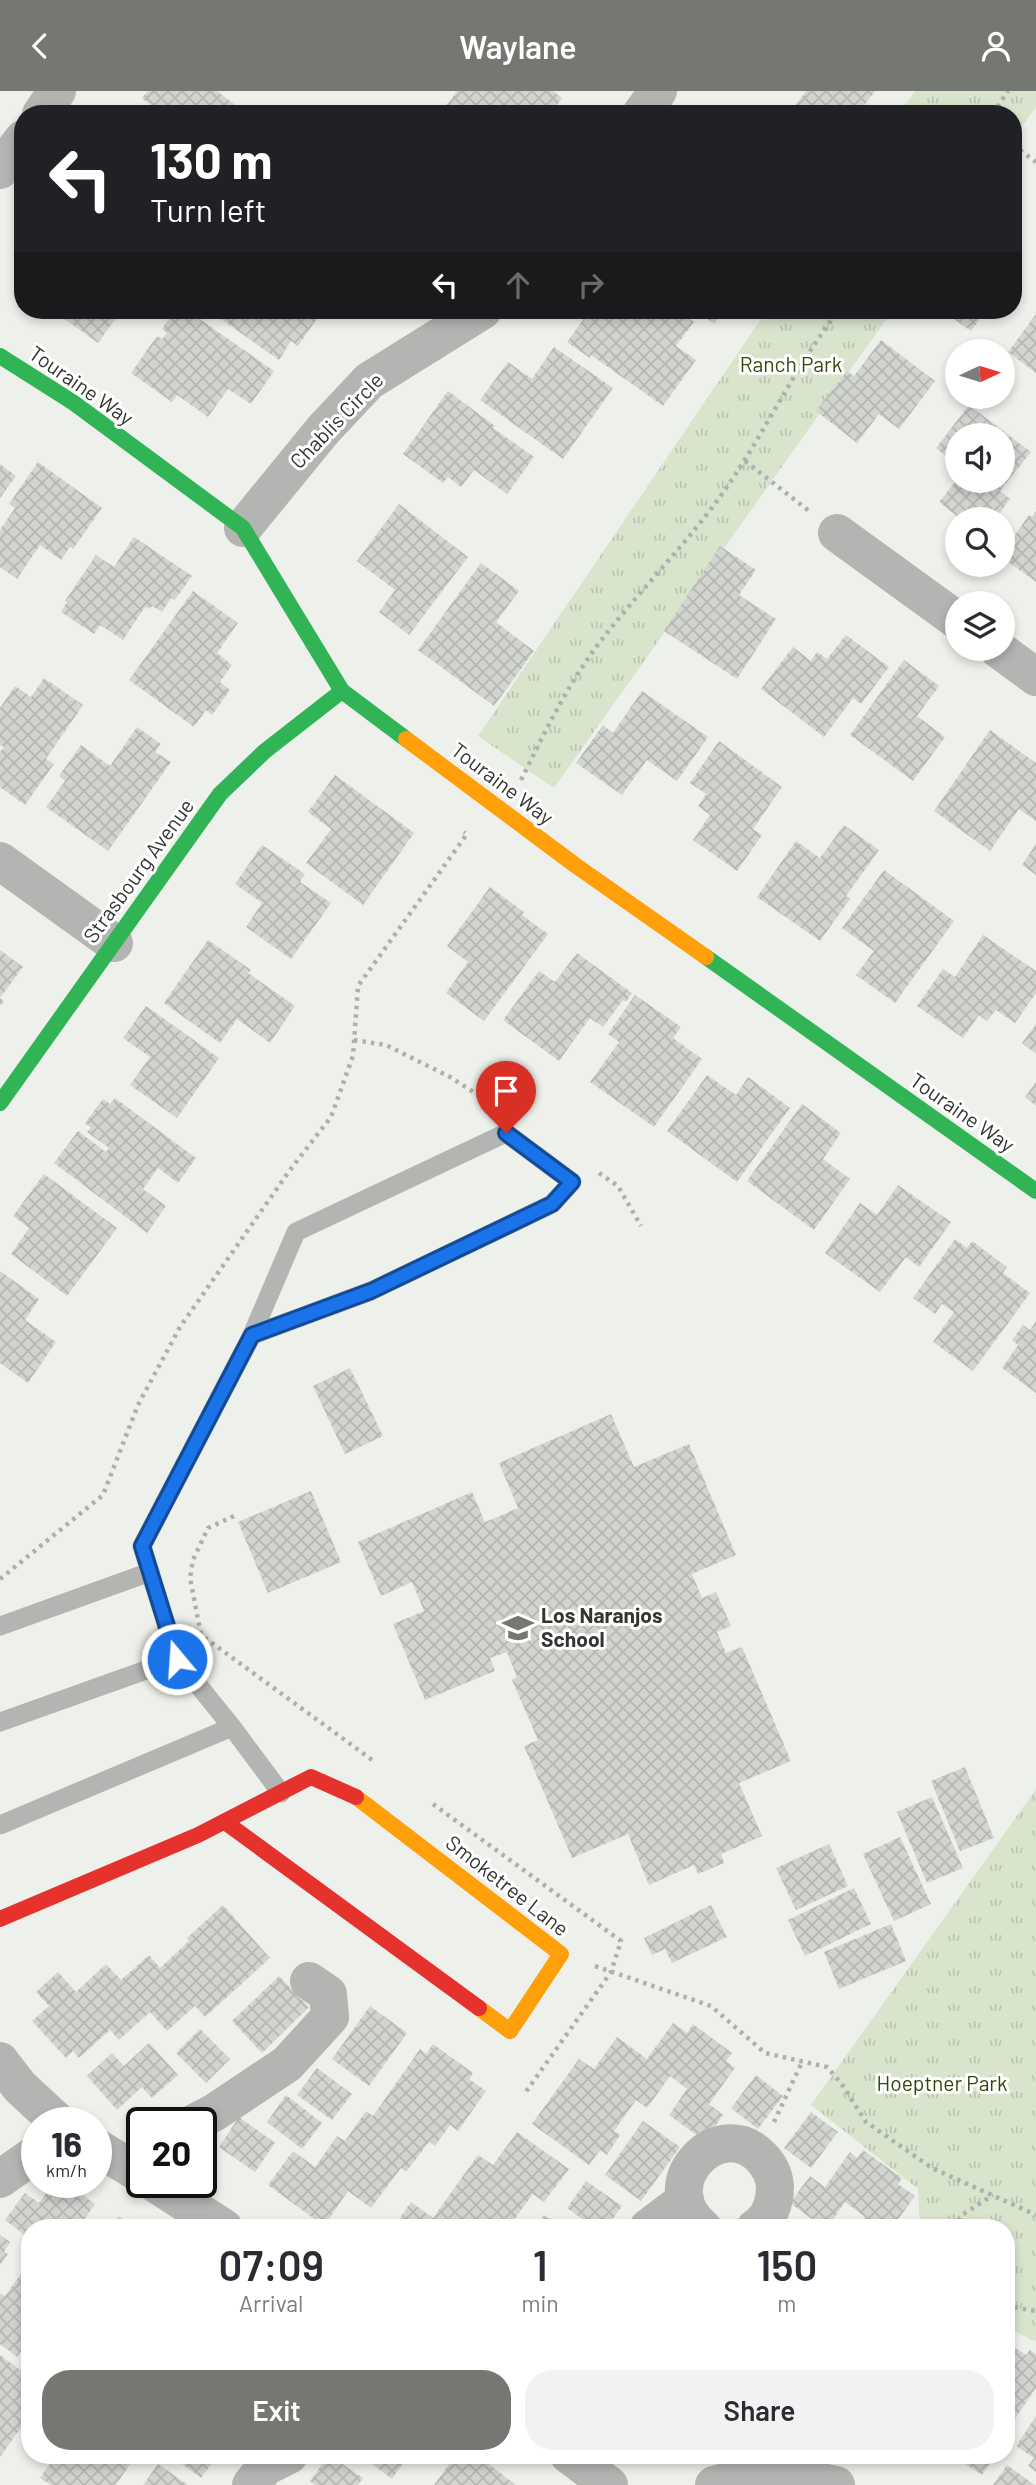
<!DOCTYPE html>
<html lang="en">
<head>
<meta charset="utf-8">
<style>
  body { margin:0; font-family:Barlow,sans-serif; background:#f2f2f3; color:#2b2b33; height:100vh; display:flex; flex-direction:column; font-size:26px; white-space:nowrap }
  * { box-sizing:border-box; margin:0 }
  p { font-size:23px; color:#7c7c81 }
  .icon { flex:none; width:38px; height:38px; fill:none; stroke:currentColor; stroke-width:2; stroke-linecap:round; stroke-linejoin:round }
  .map { position:relative; flex:1; overflow:hidden }
  .side { position:absolute; left:21px; top:2128px; width:994px; height:245px; display:flex; flex-direction:column; background:#fff; border-radius:28px; box-shadow:0 4px 10px #0003 }
  .side>* { flex:none }
  .hud { position:absolute; left:14px; top:14px; width:1008px; height:214px; border-radius:28px; box-shadow:0 4px 10px #0003; background:#202124; color:#fff; overflow:hidden }
  .needle { width:46px; rotate:86deg }
  .buttons { position:absolute; left:945px; top:248px; display:grid; gap:14px }
  .buttons a { display:grid; place-items:center; width:70px; height:70px; border-radius:50%; background:#fff; box-shadow:0 4px 10px #0003; font-size:35px }
  .speed { position:absolute; left:21px; top:2016px; display:flex; gap:14px; font-size:35px; font-weight:700; text-align:center }
  .speed>* { display:grid; place-content:center; width:91px; height:91px; border-radius:50%; background:#fff; box-shadow:0 4px 10px #0003; line-height:1 }
  .speed small { font-size:18px; font-weight:400 }
  .speed .limit { border:4px solid #111; border-radius:10px; background:#fff; color:#111 }
  .pin { position:absolute; display:grid; place-items:center; width:60px; height:60px; color:#fff; margin:-72px -30px; border-radius:50% 50% 50% 0; rotate:-45deg; box-shadow:0 0 7px #0007 }
  .pin .icon { rotate:45deg }
  .me { position:absolute; width:77px; margin:-38px; rotate:342deg; stroke-linejoin:round; filter:drop-shadow(0 0 5px #0008) }
  .turn { display:flex; align-items:center; gap:24px; height:147px; padding:0 21px; font-size:32px }
  .turn .icon { width:91px; height:91px; stroke-width:2.5 }
  .turn b { display:block; font-size:49px; line-height:60px }
  .lanes { display:flex; align-items:center; height:66px; padding:0 21px; background:#0003; justify-content:center; gap:35px; direction:ltr }
  .lanes .off { opacity:.35 }
  .eta { display:flex; justify-content:space-evenly; align-items:center; height:119px; text-align:center }
  .eta b { font-size:42px; font-weight:600; line-height:49px }
  .button { display:flex; gap:14px; margin-top:auto; padding:14px 21px }
  .button a { flex:1; height:80px; border-radius:28px; background:#747772; color:#fff; font-size:28px; font-weight:600; line-height:80px; text-align:center }
  .button a+a { background:#f2f2f3; color:#2b2b33 }
  header { display:flex; justify-content:space-between; align-items:center; height:91px; padding:0 21px; background:#747772; color:#fff; font-size:32px; font-weight:600 }
  .map>svg:first-child { display:block }
  .grass { fill:url(#grass-tufts) }
  .building { fill:url(#building-cross-hatch) }
  .lines { fill:none; stroke-linecap:round; stroke-linejoin:round }
  .path { stroke:#aeb0ad; stroke-width:4.5; stroke-dasharray:3.5 5; stroke-linecap:butt }
  .lane { stroke:#b2b5b2; stroke-width:19 }
  .street { stroke:#b2b5b2; stroke-width:38 }
  .fast { stroke:#30b455; stroke-width:16 }
  .slow { stroke:#ff9f0a; stroke-width:16 }
  .jam { stroke:#e5322d; stroke-width:16 }
  .route-casing { stroke:#114b97; stroke-width:18 }
  .route { stroke:#1a73e8; stroke-width:12 }
  .labels { text-anchor:middle; stroke-width:6; stroke-linejoin:round; paint-order:stroke }
  .park-label { font-size:21px; fill:#32480b; stroke:#fff }
  .street-label { font-size:21px; fill:#333531; stroke:#fff }
  .poi-label { font-size:21px; font-weight:bold; fill:#333531; stroke:#fff; text-anchor:start }
</style>
</head>
<body>
<header><svg class="icon" aria-label="back" viewBox="0 0 24 24"><path d="M15 5l-7 7 7 7"/></svg>Waylane<svg class="icon" aria-label="person" viewBox="0 0 24 24"><circle cx="12" cy="8" r="4"/><path d="M4 21q1-7 8-7t8 7"/></svg></header>
<div class="map">
<svg width="1036" height="2394" viewBox="0 0 1036 2394">
  <defs>
    <pattern id="grass-tufts" width="24" height="20" patternUnits="userSpaceOnUse" patternTransform="scale(1.75)"><rect width="24" height="20" fill="#d9e4cd"/><path d="M3 7l-1-3M5 7V3M7 7l1-3M15 17l-1-3M17 17v-4M19 17l1-3" fill="none" stroke="#bbc4b0"/></pattern>
    <pattern id="building-cross-hatch" width="8" height="8" patternUnits="userSpaceOnUse" patternTransform="scale(1.75)"><rect width="8" height="8" fill="#d2d4d0"/><path d="M0 0l8 8M0 8l8-8" fill="none" stroke="#b5b7b3"/></pattern>
  </defs>
  <rect width="100%" height="100%" fill="#eef1eb"/>
  <!-- grass -->
  <g class="grass">
    <path d="M915 0H1036V16L1013 48V23H899Z"/>
    <path d="M767 219H893L554 697 478 645Z"/>
    <path d="M1036 1698V2251L1006 2236V2137H920L918 2098 811 2014Z"/>
  </g>
  <!-- building -->
  <g class="building">
    <path d="M148 0H217L247 23H158L159 21 142 7Z"/>
    <path d="M457 0H553L562 7 551 23H440Z"/>
    <path d="M806 0H875L858 23H789Z"/>
    <path d="M52 219H122L98 252Z"/>
    <path d="M175 219H187L274 280 251 313 228 298 208 326 177 304 172 311 131 282 157 245 162 248 167 242 162 238Z"/>
    <path d="M208 219H323L298 255 291 250 279 269Z"/>
    <path d="M590 219H677L694 231 676 255 696 269 663 315 591 264 590 267 567 251Z"/>
    <path d="M695 219H725L714 233Z"/>
    <path d="M941 219H986L971 240Z"/>
    <path d="M1036 223V282L1008 261Z"/>
    <path d="M881 249 935 290 899 338 879 323 857 352 816 320 847 280 854 285Z"/>
    <path d="M554 256 613 297 563 368 480 309 508 271 532 288Z"/>
    <path d="M448 300 495 335 493 337 534 366 507 403 474 379 461 396 448 386 443 392 403 363Z"/>
    <path d="M969 314 1031 361 1000 400 1010 408 995 429H962L939 411 956 390H1003V345H957V388L947 381 954 372 936 357Z"/>
    <path d="M38 371 102 417 73 458 70 456 61 469 40 454 17 488 0 476V439L15 417 9 413Z"/>
    <path d="M0 373 16 385 0 407Z"/>
    <path d="M399 413 468 466 409 544 379 521 395 499 357 470Z"/>
    <path d="M1036 420V491L1003 467V461L1029 424 1032 426Z"/>
    <path d="M134 446 192 485 175 509 171 507 162 521 152 515 150 518 145 516 123 549 100 534 94 543 61 521 67 511 65 510 96 464 114 476Z"/>
    <path d="M720 455 756 479 739 504 776 528 737 588 664 540Z"/>
    <path d="M481 472 519 500 496 531 534 560 494 615 418 559Z"/>
    <path d="M193 500 238 532 217 562 232 574 220 591 230 599 212 624 206 619 194 636 129 589Z"/>
    <path d="M846 544 889 576 861 613 853 607 824 646 761 598 793 556 811 570 817 561 827 568Z"/>
    <path d="M904 569 939 595 917 625 945 646 913 690 850 644Z"/>
    <path d="M44 587 83 614 46 668 54 673 25 714 0 696V661L4 656 0 654V617L15 595 31 606Z"/>
    <path d="M642 600 708 646 677 690 647 669 622 704 576 672 603 634 613 642Z"/>
    <path d="M137 636 161 653 155 661 171 671 108 760 46 716 65 690 59 685 81 654 110 675Z"/>
    <path d="M990 639 1036 672V730L1019 718 990 760 934 720Z"/>
    <path d="M719 650 782 696 753 738 762 744 737 780 693 749 710 724 698 715 706 703 690 692Z"/>
    <path d="M335 684 414 742 363 814 306 772 331 738 308 721Z"/>
    <path d="M844 734 879 759 846 805 850 808 820 850 757 806 796 750 820 767Z"/>
    <path d="M1036 753V784L1022 774Z"/>
    <path d="M262 754 305 783 300 791 331 812 291 868 246 836 262 812 235 793Z"/>
    <path d="M884 779 954 830 895 912 856 884 874 860 842 837Z"/>
    <path d="M490 796 524 821 522 824 548 843 484 930 446 902 468 871 447 855Z"/>
    <path d="M983 844 1036 880V902L1015 932 996 919 987 930 979 924 963 947 917 915 943 878 955 886Z"/>
    <path d="M208 849 251 879 248 882 295 915 270 952 237 928 220 952 164 912Z"/>
    <path d="M0 859 23 876 0 907 4 910 0 915Z"/>
    <path d="M577 862 632 902 626 911 623 909 603 936 590 927 559 970 503 929 539 880 555 891Z"/>
    <path d="M635 904 681 936 673 947 702 968 654 1036 590 991 619 951 608 943Z"/>
    <path d="M146 915 219 967 177 1027 130 994 150 966 123 947Z"/>
    <path d="M1036 933V963L1022 952Z"/>
    <path d="M707 984 736 1004 748 986 790 1017 737 1091 667 1040Z"/>
    <path d="M1036 991V1015L1025 1006Z"/>
    <path d="M115 1007 196 1067 178 1092 158 1077 143 1098 166 1115 147 1142 54 1072 78 1040 106 1061 109 1057 87 1041 91 1037 85 1032 103 1008 110 1013Z"/>
    <path d="M802 1013 841 1042 823 1068 850 1088 814 1139 747 1090Z"/>
    <path d="M44 1083 117 1137 67 1205 11 1163 29 1137 13 1125Z"/>
    <path d="M898 1094 951 1131 919 1176 906 1166 880 1201 825 1162 860 1112 877 1124Z"/>
    <path d="M955 1148 967 1157 972 1150 1007 1176 1003 1182 1030 1202 973 1280 933 1251 954 1221 942 1213 935 1223 913 1207Z"/>
    <path d="M0 1180 39 1208 25 1229 56 1251 28 1292 0 1272Z"/>
    <path d="M1036 1230V1302L1002 1277 1018 1254 1012 1249 1023 1234 1030 1239Z"/>
    <path d="M350 1277 383 1345 345 1363 313 1295Z"/>
    <path d="M611 1323 634 1376 689 1353 736 1464 692 1483 702 1507 716 1501 731 1535 717 1541 726 1562 742 1556 791 1670 739 1692 762 1745 721 1763 724 1772 698 1783 694 1774 649 1794 628 1743 572 1767 524 1655 538 1649 512 1589 517 1586 507 1561 490 1567 495 1580 425 1609 393 1533 424 1520 412 1491 381 1505 358 1451 472 1401 485 1431 518 1417 499 1372Z"/>
    <path d="M311 1400 341 1471 268 1502 238 1431Z"/>
    <path d="M965 1676 994 1747 960 1760 931 1690Z"/>
    <path d="M932 1706 963 1777 927 1792 897 1721Z"/>
    <path d="M900 1746 931 1813 894 1830 863 1763Z"/>
    <path d="M829 1753 848 1795 796 1819 776 1777Z"/>
    <path d="M854 1797 871 1833 805 1865 788 1829Z"/>
    <path d="M223 1814 270 1867 205 1926 195 1915 167 1940 150 1921 119 1949 110 1939 79 1967 73 1960 66 1967 32 1930 49 1915 36 1901 58 1881 76 1901 106 1873 121 1889 149 1864 160 1877 189 1850 187 1847Z"/>
    <path d="M711 1814 727 1846 672 1872 665 1858 652 1864 644 1847Z"/>
    <path d="M891 1833 906 1870 839 1898 824 1861Z"/>
    <path d="M279 1885 309 1916 262 1962 232 1930Z"/>
    <path d="M370 1915 407 1942 369 1995 332 1968Z"/>
    <path d="M673 1932 687 1942 693 1933 732 1962 726 1970 735 1977 709 2013 723 2024 705 2050 669 2024 687 1998 670 1985 647 2017 636 2009 614 2040 620 2044 607 2064 600 2059 589 2074 532 2033 579 1968 594 1978 617 1946 647 1968Z"/>
    <path d="M200 1938 230 1968 206 1992 176 1962Z"/>
    <path d="M149 1952 178 1984 152 2007 142 1996 117 2019 87 1985 112 1962 124 1975Z"/>
    <path d="M433 1953 473 1982 469 1988 486 2000 458 2040 450 2034 435 2055 429 2051 406 2081 401 2077 371 2117 348 2100 324 2135 268 2094 293 2060 315 2076 337 2045 345 2050 366 2020 373 2025 420 1958 426 1963Z"/>
    <path d="M317 1977 352 2003 332 2029 297 2004Z"/>
    <path d="M756 1984 783 2005 758 2038 731 2017Z"/>
    <path d="M286 2004 322 2032 302 2058 267 2031Z"/>
    <path d="M811 2021 838 2041 811 2077 784 2057Z"/>
    <path d="M239 2026 275 2052 255 2081 219 2056Z"/>
    <path d="M643 2030 680 2056 641 2110 605 2084Z"/>
    <path d="M517 2041 569 2078 544 2111 533 2103 508 2137H393L411 2111 433 2127 478 2064 493 2074Z"/>
    <path d="M863 2059 902 2087 898 2093 915 2105 892 2137H857L865 2126 845 2111 827 2137H824L790 2112 810 2085 825 2096 850 2061 857 2067Z"/>
    <path d="M586 2090 622 2115 606 2137H594L567 2117Z"/>
    <path d="M54 2091H65L95 2113 78 2137H68L57 2128 51 2137H30V2148L5 2129 25 2102 39 2112Z"/>
    <path d="M544 2124 562 2137H536Z"/>
    <path d="M119 2125 135 2137H100L105 2129 113 2135Z"/>
    <path d="M0 2144 10 2151 4 2161 8 2163 0 2174Z"/>
    <path d="M26 2176 30 2178V2248L17 2266 0 2253V2202L5 2205Z"/>
    <path d="M1006 2251 1026 2264 1030 2259 1036 2263V2297L1014 2329 1006 2323Z"/>
    <path d="M0 2264 30 2286V2324L0 2366Z"/>
    <path d="M1036 2325V2381L1028 2375 1034 2367 1016 2355Z"/>
    <path d="M56 2364H136L116 2394H51L40 2387Z"/>
    <path d="M170 2364H218L201 2387Z"/>
    <path d="M329 2364 363 2387 358 2394H315L310 2390Z"/>
    <path d="M360 2364H409L392 2388Z"/>
    <path d="M456 2364 464 2368 466 2364H477L516 2394H434Z"/>
    <path d="M956 2364H996L982 2384 955 2366Z"/>
    <path d="M158 2373 188 2394H143Z"/>
    <path d="M1007 2374 1035 2394H993Z"/>
  </g>
  <g class="lines">
    <!-- path -->
    <g class="path">
      <path d="M993 23 1008 0"/>
      <path d="M1013 54 1036 71"/>
      <path d="M745 370 809 420"/>
      <path d="M521 689C545 641 567 594 600 551 639 500 685 455 722 403 764 344 794 277 839 219"/>
      <path d="M354 949 386 954 450 986 497 1016"/>
      <path d="M599 1082 618 1095 641 1135"/>
      <path d="M234 1425 208 1437 193 1469 190 1487 201 1544 375 1671"/>
      <path d="M0 1488 103 1404 138 1314 180 1236 290 1079 331 1026 353 965 358 895 467 743 464 741"/>
      <path d="M433 1713 621 1850 611 1881 525 2002"/>
      <path d="M595 1875 711 1915 765 1962 827 1976 841 1992 866 2031 932 2077 1036 2124"/>
      <path d="M774 2031 802 1971"/>
      <path d="M954 2137 962 2124 993 2104"/>
      <path d="M1006 2215 1036 2220"/>
    </g>
    <!-- lane -->
    <g class="lane">
      <path d="M0 1535 150 1481"/>
      <path d="M177 1568 142 1455 252 1244 296 1141 506 1042 572 1091 552 1113 371 1200 252 1244"/>
      <path d="M0 1631 177 1568 232 1636 281 1702"/>
      <path d="M0 1734 232 1636"/>
    </g>
    <!-- street -->
    <g class="street">
      <path d="M41 23 57 0"/>
      <path d="M641 23 658 0"/>
      <path d="M0 79 23 48"/>
      <path d="M243 437 323 339 369 290 483 219"/>
      <path d="M837 442 957 529"/>
      <path d="M998 558 1036 586"/>
      <path d="M0 770 114 852"/>
      <path d="M0 1970 20 1996 59 2032"/>
      <path d="M194 2032 215 2021 287 1973 330 1926 328 1903 309 1890"/>
      <path d="M96 2056 142 2084"/>
      <path d="M0 2088 37 2062"/>
      <path d="M153 2091 224 2137"/>
      <path d="M648 2137 685 2109"/>
      <path d="M703 2137C650 2094 719 2022 761 2066 769 2074 774 2084 775 2095 775 2111 770 2128 755 2137"/>
      <path d="M569 2364 609 2394"/>
      <path d="M251 2394 265 2376 289 2364"/>
      <path d="M714 2394 741 2387 779 2382 836 2394"/>
    </g>
    <!-- fast -->
    <g class="fast">
      <path d="M0 265 74 312 243 437 342 600 406 648"/>
      <path d="M706 866 1036 1100"/>
      <path d="M0 1012 220 703 265 660 342 600"/>
    </g>
    <!-- slow -->
    <g class="slow">
      <path d="M406 648 575 774 706 866"/>
      <path d="M356 1706 561 1863 510 1940 479 1917"/>
    </g>
    <!-- jam -->
    <g class="jam">
      <path d="M225 1731 479 1917"/>
      <path d="M0 1828 198 1744 311 1686 356 1706"/>
    </g>
  </g>
  <g class="lines">
    <defs>
      <path id="route" d="M177 1568 142 1455 252 1244 371 1200 552 1113 572 1091 506 1042"/>
    </defs>
    <!-- route casing -->
    <use href="#route" class="route-casing"/>
    <!-- route -->
    <use href="#route" class="route"/>
  </g>
  <!-- icons -->
  <defs>
    <symbol id="school-bare" viewBox="-9 -9 18 18"><path d="M0-5L7-2L0 1L-7-2ZM-4 1L0 2.5L4 1V4Q0 6-4 4Z" fill="#747772" stroke="#fff" stroke-width="2.5" paint-order="stroke"/></symbol>
  </defs>
  <g fill-rule="evenodd">
    <use href="#school-bare" x="496" y="1515" width="44" height="44"/>
  </g>
  <g class="labels">
    <!-- park labels -->
    <g class="park-label">
      <text x="791" y="281">Ranch Park</text>
      <text x="942" y="2000">Hoeptner Park</text>
    </g>
    <!-- street labels -->
    <g class="street-label">
      <text transform="translate(81 295) rotate(35)" y="7">Touraine Way</text>
      <text transform="translate(337 330) rotate(-46)" y="7">Chablis Circle</text>
      <text transform="translate(502 693) rotate(37)" y="7">Touraine Way</text>
      <text transform="translate(139 780) rotate(-54)" y="7">Strasbourg Avenue</text>
      <text transform="translate(962 1022) rotate(35)" y="7">Touraine Way</text>
      <text transform="translate(507 1795) rotate(38)" y="7">Smoketree Lane</text>
    </g>
    <!-- poi labels -->
    <g class="poi-label">
      <text x="541" y="1532">Los Naranjos<tspan x="541" dy="24">School</tspan></text>
    </g>
  </g>
</svg>
<div class="buttons">
<a><svg class="needle" viewBox="-14 -14 28 28"><path d="M0-13l5 13h-10z" fill="#e53935"/><path d="M0 13l5-13h-10z" fill="#7c7c81"/></svg></a>
<a><svg class="icon" aria-label="sound" viewBox="0 0 24 24"><path d="M4 9h4l5-4v14l-5-4H4zM17 9q2 3 0 6"/></svg></a>
<a><svg class="icon" aria-label="search" viewBox="0 0 24 24"><circle cx="10" cy="10" r="6"/><path d="M15 15l6 6"/></svg></a>
<a><svg class="icon" aria-label="layers" viewBox="0 0 24 24"><path d="M12 4l9 5-9 5-9-5zM3 14l9 5 9-5"/></svg></a>
</div>
<div class="speed"><div>16<small>km/h</small></div><div class="limit">20</div></div>
<div class="pin" style="left:506px;top:1042px;background:#d93025"><svg class="icon" aria-label="arrive" viewBox="0 0 24 24"><path d="M6 21V4h12l-3 4 3 4H6"/></svg></div>
<svg class="me" style="left:177px;top:1568px" viewBox="-20 -20 40 40"><circle r="17" fill="#1a73e8" stroke="#fff" stroke-width="3"/><path d="M0-11L8 9 0 5-8 9z" fill="#fff"/></svg>
<div class="hud">
<div class="turn"><svg class="icon" aria-label="left" viewBox="0 0 24 24"><path d="M17 20v-9H6M10 6l-5 5 5 5"/></svg><div><b>130 m</b>Turn left</div></div>
<div class="lanes"><svg class="icon" aria-label="left" viewBox="0 0 24 24"><path d="M17 20v-9H6M10 6l-5 5 5 5"/></svg><svg class="icon off" aria-label="ahead" viewBox="0 0 24 24"><path d="M12 20V5M6 11l6-6 6 6"/></svg><svg class="icon off" aria-label="right" viewBox="0 0 24 24"><path d="M7 20v-9h11M14 6l5 5-5 5"/></svg></div>
</div>
<section class="side">
<div class="eta">
<div><b>07:09</b><p>Arrival</p></div>
<div><b>1</b><p>min</p></div>
<div><b>150</b><p>m</p></div>
</div>
<div class="button"><a>Exit</a><a>Share</a></div>
</section>
</div>
</body>
</html>
